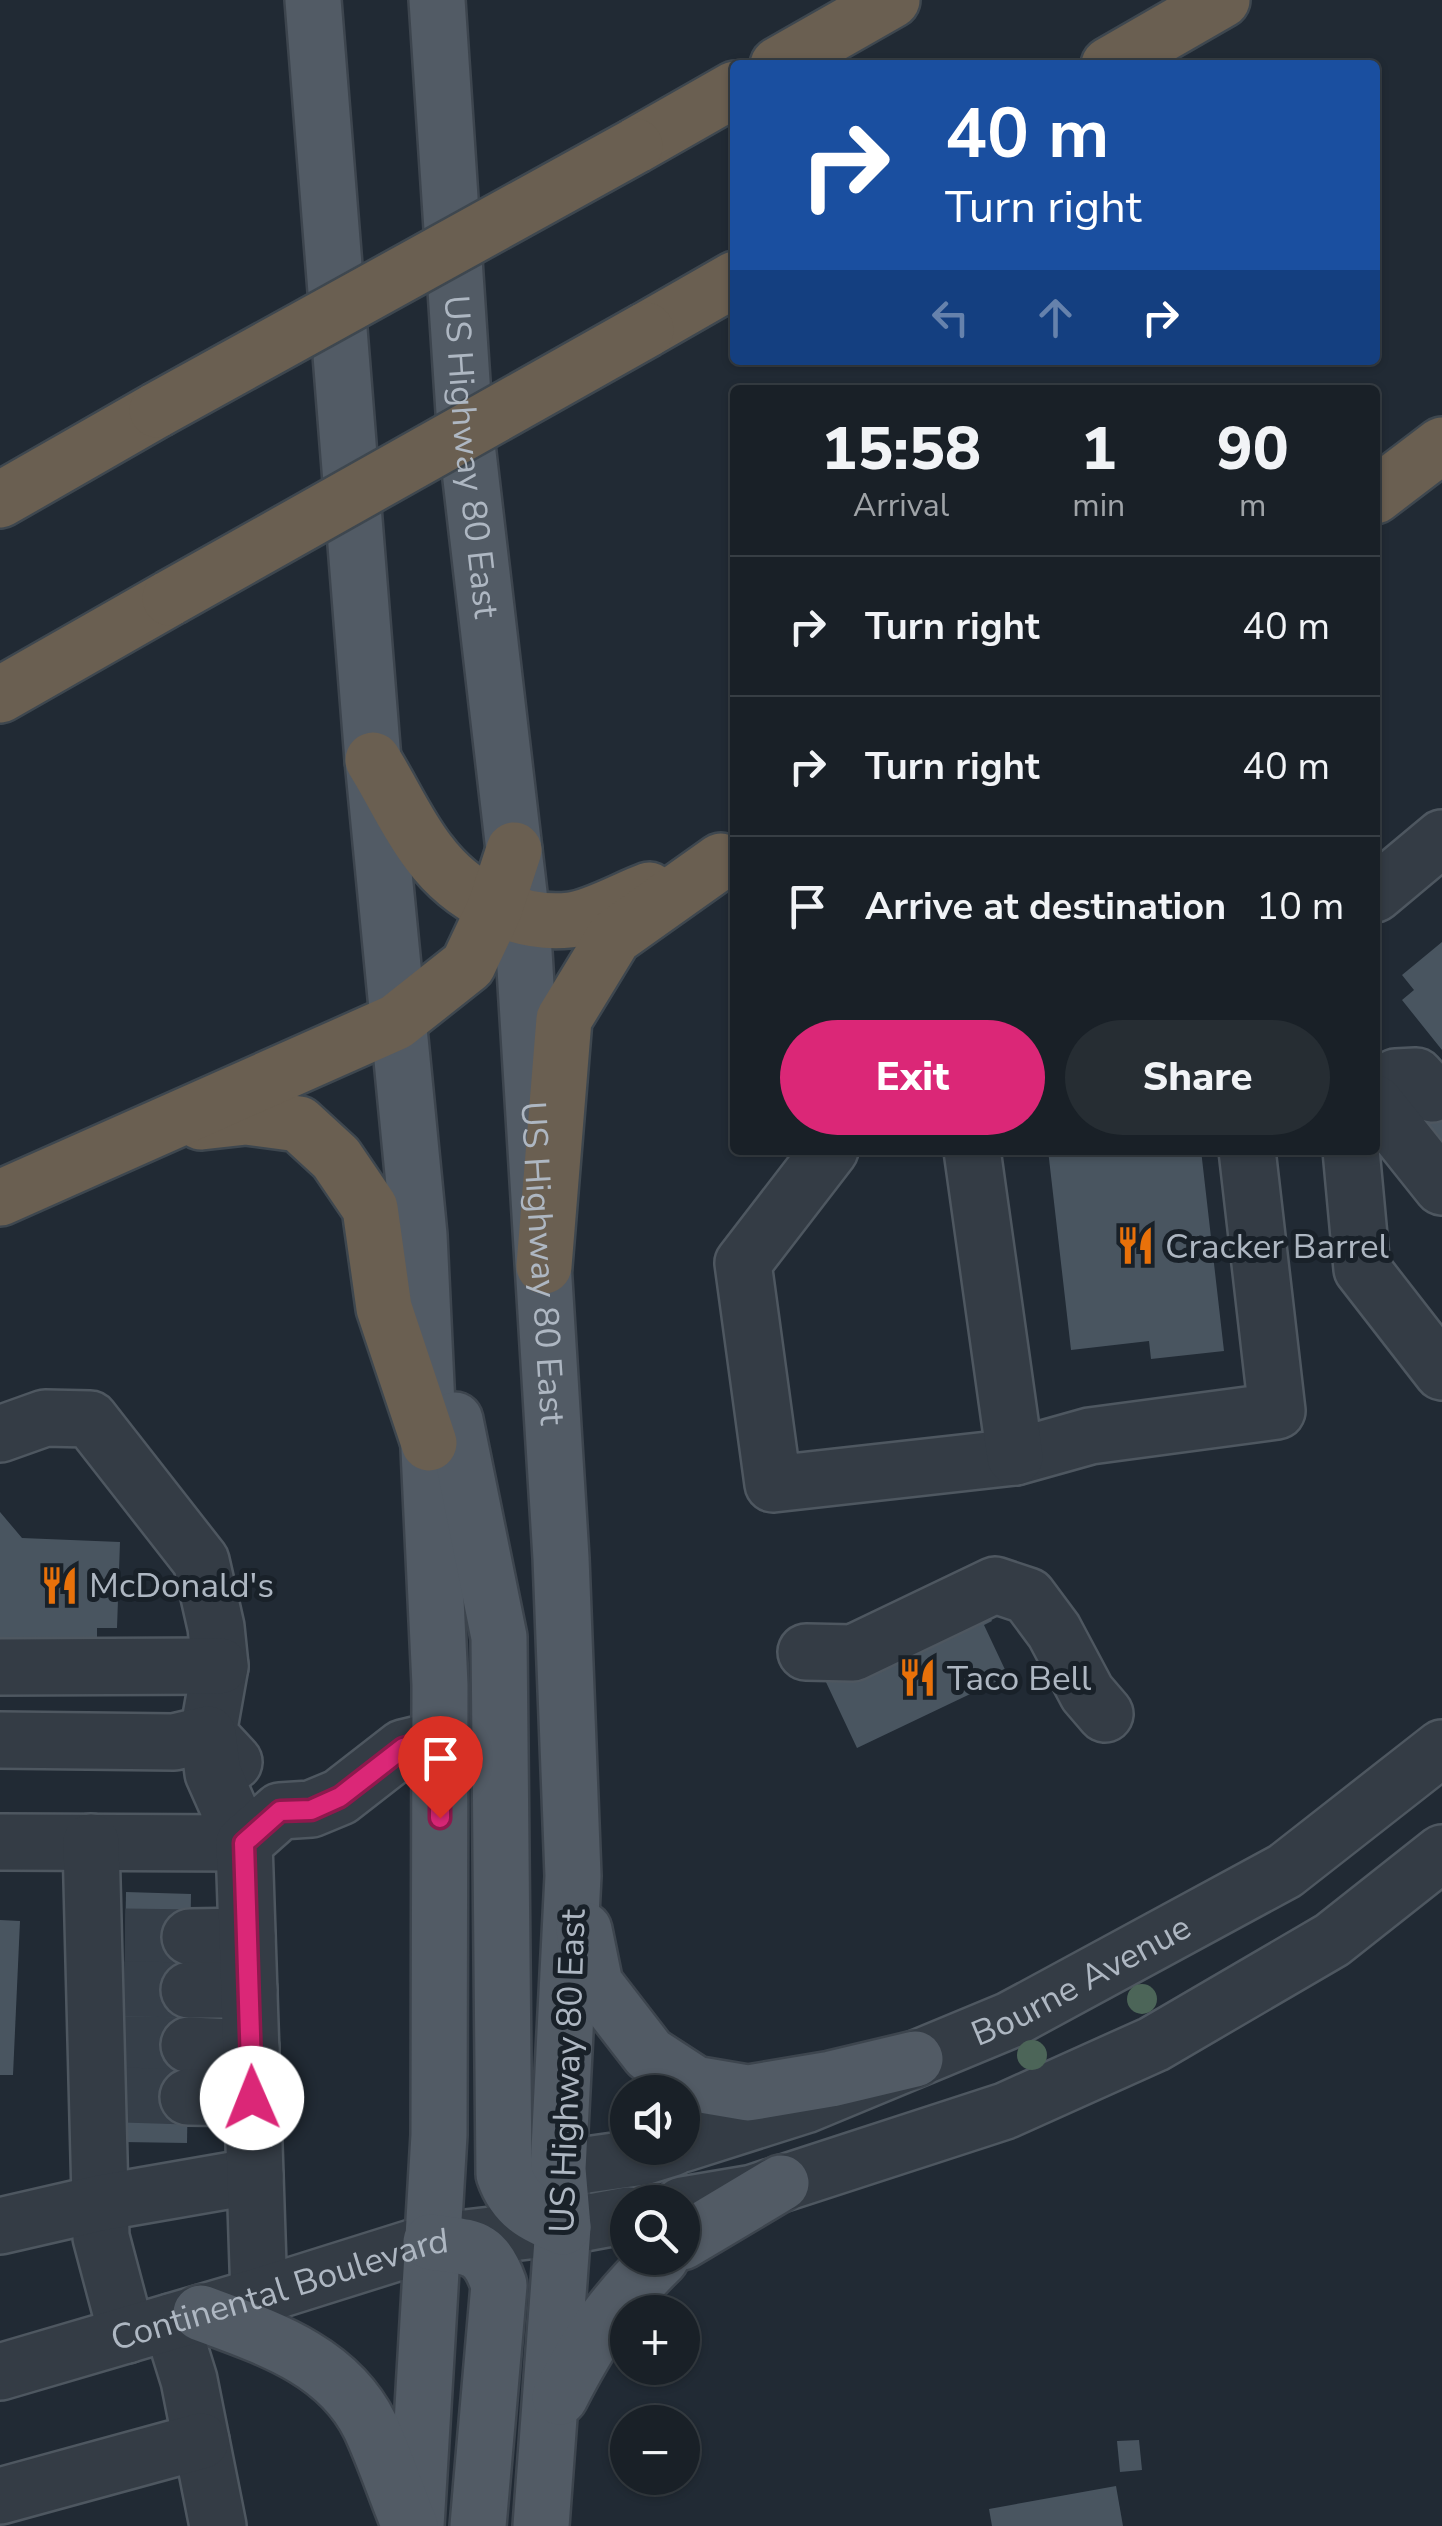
<!DOCTYPE html>
<html lang="en">
<head>
<meta charset="utf-8">
<style>
  body { margin:0; font-family:"Nunito Sans",sans-serif; background:#262d33; color:#f1f3f6; height:100vh; display:flex; flex-direction:column; font-size:38px; white-space:nowrap }
  * { box-sizing:border-box; margin:0 }
  p { font-size:32px; color:#9fa3a7 }
  .icon { flex:none; width:55px; height:55px; fill:none; stroke:currentColor; stroke-width:2; stroke-linecap:round; stroke-linejoin:round }
  .map { position:relative; flex:1; overflow:hidden }
  .drawer { position:absolute; left:730px; top:385px; width:650px; height:770px; display:flex; flex-direction:column; background:#192027; border-radius:10px; box-shadow:0 2px 8px #0004,0 0 0 2px #373e44 }
  .drawer>* { flex:none }
  .banner { position:absolute; left:730px; top:60px; width:650px; height:305px; border-radius:10px; box-shadow:0 2px 8px #0004,0 0 0 2px #373e44; background:#1a4fa0; color:#fff; overflow:hidden }
  .tools { position:absolute; left:610px; top:2075px; display:grid; gap:20px }
  .tools a { display:grid; place-items:center; width:90px; height:90px; border-radius:50%; background:#192027; box-shadow:0 2px 8px #0004,0 0 0 2px #373e44; font-size:50px }
  .pin { position:absolute; display:grid; place-items:center; width:85px; height:85px; color:#fff; margin:-102px -42px; border-radius:50% 50% 50% 0; rotate:-45deg; box-shadow:0 0 10px #0007 }
  .pin .icon { rotate:45deg }
  .me { position:absolute; width:110px; margin:-55px; rotate:359deg; stroke-linejoin:round; filter:drop-shadow(0 0 8px #0008) }
  .turn { display:flex; align-items:center; gap:35px; height:210px; padding:0 50px; font-size:45px }
  .turn .icon { width:130px; height:130px; stroke-width:2.5 }
  .turn b { display:block; font-size:70px; line-height:85px }
  .lanes { display:flex; align-items:center; height:95px; padding:0 50px; background:#0003; justify-content:center; gap:50px; direction:ltr }
  .lanes .off { opacity:.35 }
  .eta { display:flex; justify-content:space-evenly; align-items:center; height:170px; text-align:center }
  .eta b { font-size:60px; font-weight:800; line-height:70px }
  .button { display:flex; gap:20px; margin-top:auto; padding:20px 50px }
  .button a { flex:1; height:115px; border-radius:60px; background:#db2777; color:#fff; font-size:40px; font-weight:800; line-height:115px; text-align:center }
  .button a+a { background:#262d33; color:#f1f3f6 }
  ul { padding:0; list-style:none }
  li { display:flex; align-items:center; gap:30px; height:140px; padding:0 50px; border-top:2px solid #373e44 }
  li div { flex:1 }
  li b { display:block; font-size:38px }
  li em { font-style:normal }
  .map>svg:first-child { display:block }
  .building { fill:#495560 }
  .lines { fill:none; stroke-linecap:round; stroke-linejoin:round }
  .minor-tunnel { stroke:#363f49; stroke-width:55; stroke-dasharray:55 28; stroke-linecap:butt }
  .minor-casing { stroke:#4e5760; stroke-width:60 }
  .major-casing { stroke:#3d454e; stroke-width:60 }
  .highway-casing { stroke:#3e474f; stroke-width:60 }
  .minor { stroke:#343c45; stroke-width:55 }
  .major { stroke:#525b65; stroke-width:55 }
  .highway { stroke:#6a5f51; stroke-width:55 }
  .highway-bridge-casing { stroke:#3e474f; stroke-width:60; stroke-linecap:butt }
  .highway-bridge { stroke:#6a5f51; stroke-width:55 }
  .tree { fill:#4c6558 }
  .route-casing { stroke:#8e194d; stroke-width:25 }
  .route { stroke:#db2777; stroke-width:18 }
  .labels { text-anchor:middle; stroke-width:10; stroke-linejoin:round; paint-order:stroke }
  .street-label { font-size:35px; fill:#aeb7c2; stroke:#192129 }
  .poi-label { font-size:35px; fill:#aeb7c2; stroke:#192129; text-anchor:start }
</style>
</head>
<body>
<div class="map">
<svg width="1442" height="2526" viewBox="0 0 1442 2526">
  <rect width="100%" height="100%" fill="#212a34"/>
  <!-- building -->
  <g class="building">
    <path d="M1442 942V1050L1402 1000 1414 990 1402 975Z"/>
    <path d="M1442 1085V1151L1409 1112Z"/>
    <path d="M1048 1150H1201L1224 1351 1151 1359 1149 1341 1071 1350Z"/>
    <path d="M0 1512 22 1538 120 1542 117 1628H97V1640L0 1637Z"/>
    <path d="M984 1605 992 1621 984 1625 1008 1676 857 1748 825 1680Z"/>
    <path d="M126 1892 191 1894 187 2143 122 2142Z"/>
    <path d="M0 1920 20 1921 13 2075H0Z"/>
    <path d="M1139 2440 1142 2470 1120 2472 1117 2441Z"/>
    <path d="M1116 2486 1123 2526H992L989 2509Z"/>
  </g>
  <g class="lines">
    <!-- minor-tunnel -->
    <g class="minor-tunnel">
      <path d="M125 1936 190 1937"/>
      <path d="M124 1989 189 1990"/>
      <path d="M124 2044 189 2045"/>
      <path d="M124 2095 188 2097"/>
    </g>
    <defs>
      <g id="minor">
        <path d="M1375 894 1442 838"/>
        <path d="M1375 1094 1396 1077 1416 1076 1432 1094"/>
        <path d="M1375 1103 1442 1187"/>
        <path d="M830 1150 743 1263 773 1484 1015 1457 1090 1436 1277 1411 1247 1150"/>
        <path d="M972 1150 1015 1457"/>
        <path d="M1351 1150 1362 1269 1442 1372"/>
        <path d="M0 1434 45 1418 90 1419 201 1561 216 1627 220 1666 208 1734 234 1762"/>
        <path d="M806 1652 853 1653 995 1585 1028 1596 1054 1631 1087 1693 1105 1714"/>
        <path d="M0 1667 220 1666"/>
        <path d="M0 1740 174 1742 208 1734 213 1773 244 1843 0 1842"/>
        <path d="M91 1842 101 2237 127 2335"/>
        <path d="M190 1937 247 1936"/>
        <path d="M189 1990H249"/>
        <path d="M189 2045 251 2048"/>
        <path d="M188 2097 252 2098"/>
        <path id="s1" d="M682 2144 805 2105 1010 2020 1285 1871 1442 1748"/>
        <path d="M516 2193 558 2169 643 2157 672 2148"/>
        <path d="M682 2205 753 2193 1005 2111 1154 2044 1332 1940 1442 1853"/>
        <path d="M0 2226 100 2203 255 2176"/>
        <path d="M259 2296 244 1843 280 1811 311 1809 340 1797 403 1748 440 1739"/>
        <path d="M171 2322 189 2380 218 2526"/>
        <path id="s2" d="M0 2372 259 2296 431 2242 563 2227 628 2215"/>
        <path d="M0 2496 201 2441"/>
      </g>
      <g id="major">
        <path d="M313 0 373 760 419 1235 440 1685 439 2135 416 2526"/>
        <path id="s3" d="M437 0 465 427 522 919 561 1558 573 1876 558 2169 563 2227 541 2526"/>
        <path d="M455 1420 499 1637 504 2174C515 2206 533 2214 563 2227"/>
        <path d="M584 1930 595 1984 649 2054 695 2084 748 2093 831 2079 915 2059"/>
        <path d="M431 2242C471 2248 485 2244 499 2285L478 2526"/>
        <path d="M682 2242 781 2183"/>
        <path d="M201 2313C265 2337 337 2359 370 2426 385 2458 396 2493 410 2526"/>
        <path d="M560 2397C591 2336 612 2306 661 2258"/>
      </g>
      <g id="highway">
        <path d="M778 65 892 0"/>
        <path d="M1109 65 1222 0"/>
        <path d="M635 146 735 89"/>
        <path d="M646 330 735 279"/>
        <path d="M1375 496 1442 445"/>
        <path d="M0 500 157 410"/>
        <path d="M0 695 170 598"/>
        <path d="M373 760C392 790 407 825 429 853 461 896 516 926 570 920 592 918 627 898 649 890"/>
        <path d="M201 1122 246 1117 299 1124 336 1158 370 1208 384 1308 429 1443"/>
        <path d="M0 1198 396 1022 468 965 495 908 514 850"/>
        <path d="M544 1266 564 1019 614 937 721 861"/>
      </g>
    </defs>
    <!-- minor casing -->
    <use href="#minor" class="minor-casing"/>
    <!-- major casing -->
    <use href="#major" class="major-casing"/>
    <!-- highway casing -->
    <use href="#highway" class="highway-casing"/>
    <!-- minor -->
    <use href="#minor" class="minor"/>
    <!-- major -->
    <use href="#major" class="major"/>
    <!-- highway -->
    <use href="#highway" class="highway"/>
    <defs>
      <g id="highway-bridge">
        <path d="M157 410 635 146"/>
        <path d="M170 598 646 330"/>
      </g>
    </defs>
    <!-- highway-bridge casing -->
    <use href="#highway-bridge" class="highway-bridge-casing"/>
    <!-- highway-bridge -->
    <use href="#highway-bridge" class="highway-bridge"/>
  </g>
  <!-- trees -->
  <g class="tree">
    <circle cx="1142" cy="1999" r="15"/>
    <circle cx="1032" cy="2055" r="15"/>
  </g>
  <g class="lines">
    <defs>
      <path id="route" d="M252 2098 244 1843 280 1811 311 1810 340 1797 403 1748 440 1738V1818"/>
    </defs>
    <!-- route casing -->
    <use href="#route" class="route-casing"/>
    <!-- route -->
    <use href="#route" class="route"/>
  </g>
  <!-- icons -->
  <defs>
    <symbol id="restaurant-bare" viewBox="-9 -9 18 18"><path d="M-5-6h1v4h1v-4h1v4h1v-4h1v5L-1.5 .5V6h-2V.5L-5-1ZM5-6V6H3V1.5H1.5Q1.5-4 5-6Z" fill="#e8710a" stroke="#192129" stroke-width="2.5" paint-order="stroke"/></symbol>
  </defs>
  <g fill-rule="evenodd">
    <use href="#restaurant-bare" x="1108" y="1218" width="55" height="55"/>
    <use href="#restaurant-bare" x="32" y="1558" width="55" height="55"/>
    <use href="#restaurant-bare" x="890" y="1650" width="55" height="55"/>
  </g>
  <g class="labels">
    <!-- street labels -->
    <g class="street-label">
      <text dy="12" stroke="none"><textPath href="#s3" startOffset="458">US Highway 80 East</textPath></text>
      <text dy="12" stroke="none"><textPath href="#s3" startOffset="1268">US Highway 80 East</textPath></text>
      <text dy="12" stroke="none"><textPath href="#s1" startOffset="432">Bourne Avenue</textPath></text>
      <text transform="translate(567 2071) rotate(-88)" y="12">US Highway 80 East</text>
      <text dy="12" stroke="none"><textPath href="#s2" startOffset="292">Continental Boulevard</textPath></text>
    </g>
    <!-- poi labels -->
    <g class="poi-label">
      <text x="1165" y="1258">Cracker Barrel</text>
      <text x="89" y="1597">McDonald's</text>
      <text x="947" y="1690">Taco Bell</text>
    </g>
  </g>
</svg>
<div class="tools">
<a><svg class="icon" aria-label="sound" viewBox="0 0 24 24"><path d="M4 9h4l5-4v14l-5-4H4zM17 9q2 3 0 6"/></svg></a>
<a><svg class="icon" aria-label="search" viewBox="0 0 24 24"><circle cx="10" cy="10" r="6"/><path d="M15 15l6 6"/></svg></a>
<a>+</a>
<a>−</a>
</div>
<div class="pin" style="left:440px;top:1818px;background:#d93025"><svg class="icon" aria-label="arrive" viewBox="0 0 24 24"><path d="M6 21V4h12l-3 4 3 4H6"/></svg></div>
<svg class="me" style="left:252px;top:2098px" viewBox="-20 -20 40 40"><circle r="19" fill="#fff"/><path d="M0-13L10 11 0 6-10 11z" fill="#db2777"/></svg>
<div class="banner">
<div class="turn"><svg class="icon" aria-label="right" viewBox="0 0 24 24"><path d="M7 20v-9h11M14 6l5 5-5 5"/></svg><div><b>40 m</b>Turn right</div></div>
<div class="lanes"><svg class="icon off" aria-label="left" viewBox="0 0 24 24"><path d="M17 20v-9H6M10 6l-5 5 5 5"/></svg><svg class="icon off" aria-label="ahead" viewBox="0 0 24 24"><path d="M12 20V5M6 11l6-6 6 6"/></svg><svg class="icon" aria-label="right" viewBox="0 0 24 24"><path d="M7 20v-9h11M14 6l5 5-5 5"/></svg></div>
</div>
<section class="drawer">
<div class="eta">
<div><b>15:58</b><p>Arrival</p></div>
<div><b>1</b><p>min</p></div>
<div><b>90</b><p>m</p></div>
</div>
<ul>
<li><svg class="icon" aria-label="right" viewBox="0 0 24 24"><path d="M7 20v-9h11M14 6l5 5-5 5"/></svg><div><b>Turn right</b></div><em>40 m</em></li>
<li><svg class="icon" aria-label="right" viewBox="0 0 24 24"><path d="M7 20v-9h11M14 6l5 5-5 5"/></svg><div><b>Turn right</b></div><em>40 m</em></li>
<li><svg class="icon" aria-label="arrive" viewBox="0 0 24 24"><path d="M6 21V4h12l-3 4 3 4H6"/></svg><div><b>Arrive at destination</b></div><em>10 m</em></li>
</ul>
<div class="button"><a>Exit</a><a>Share</a></div>
</section>
</div>
</body>
</html>
